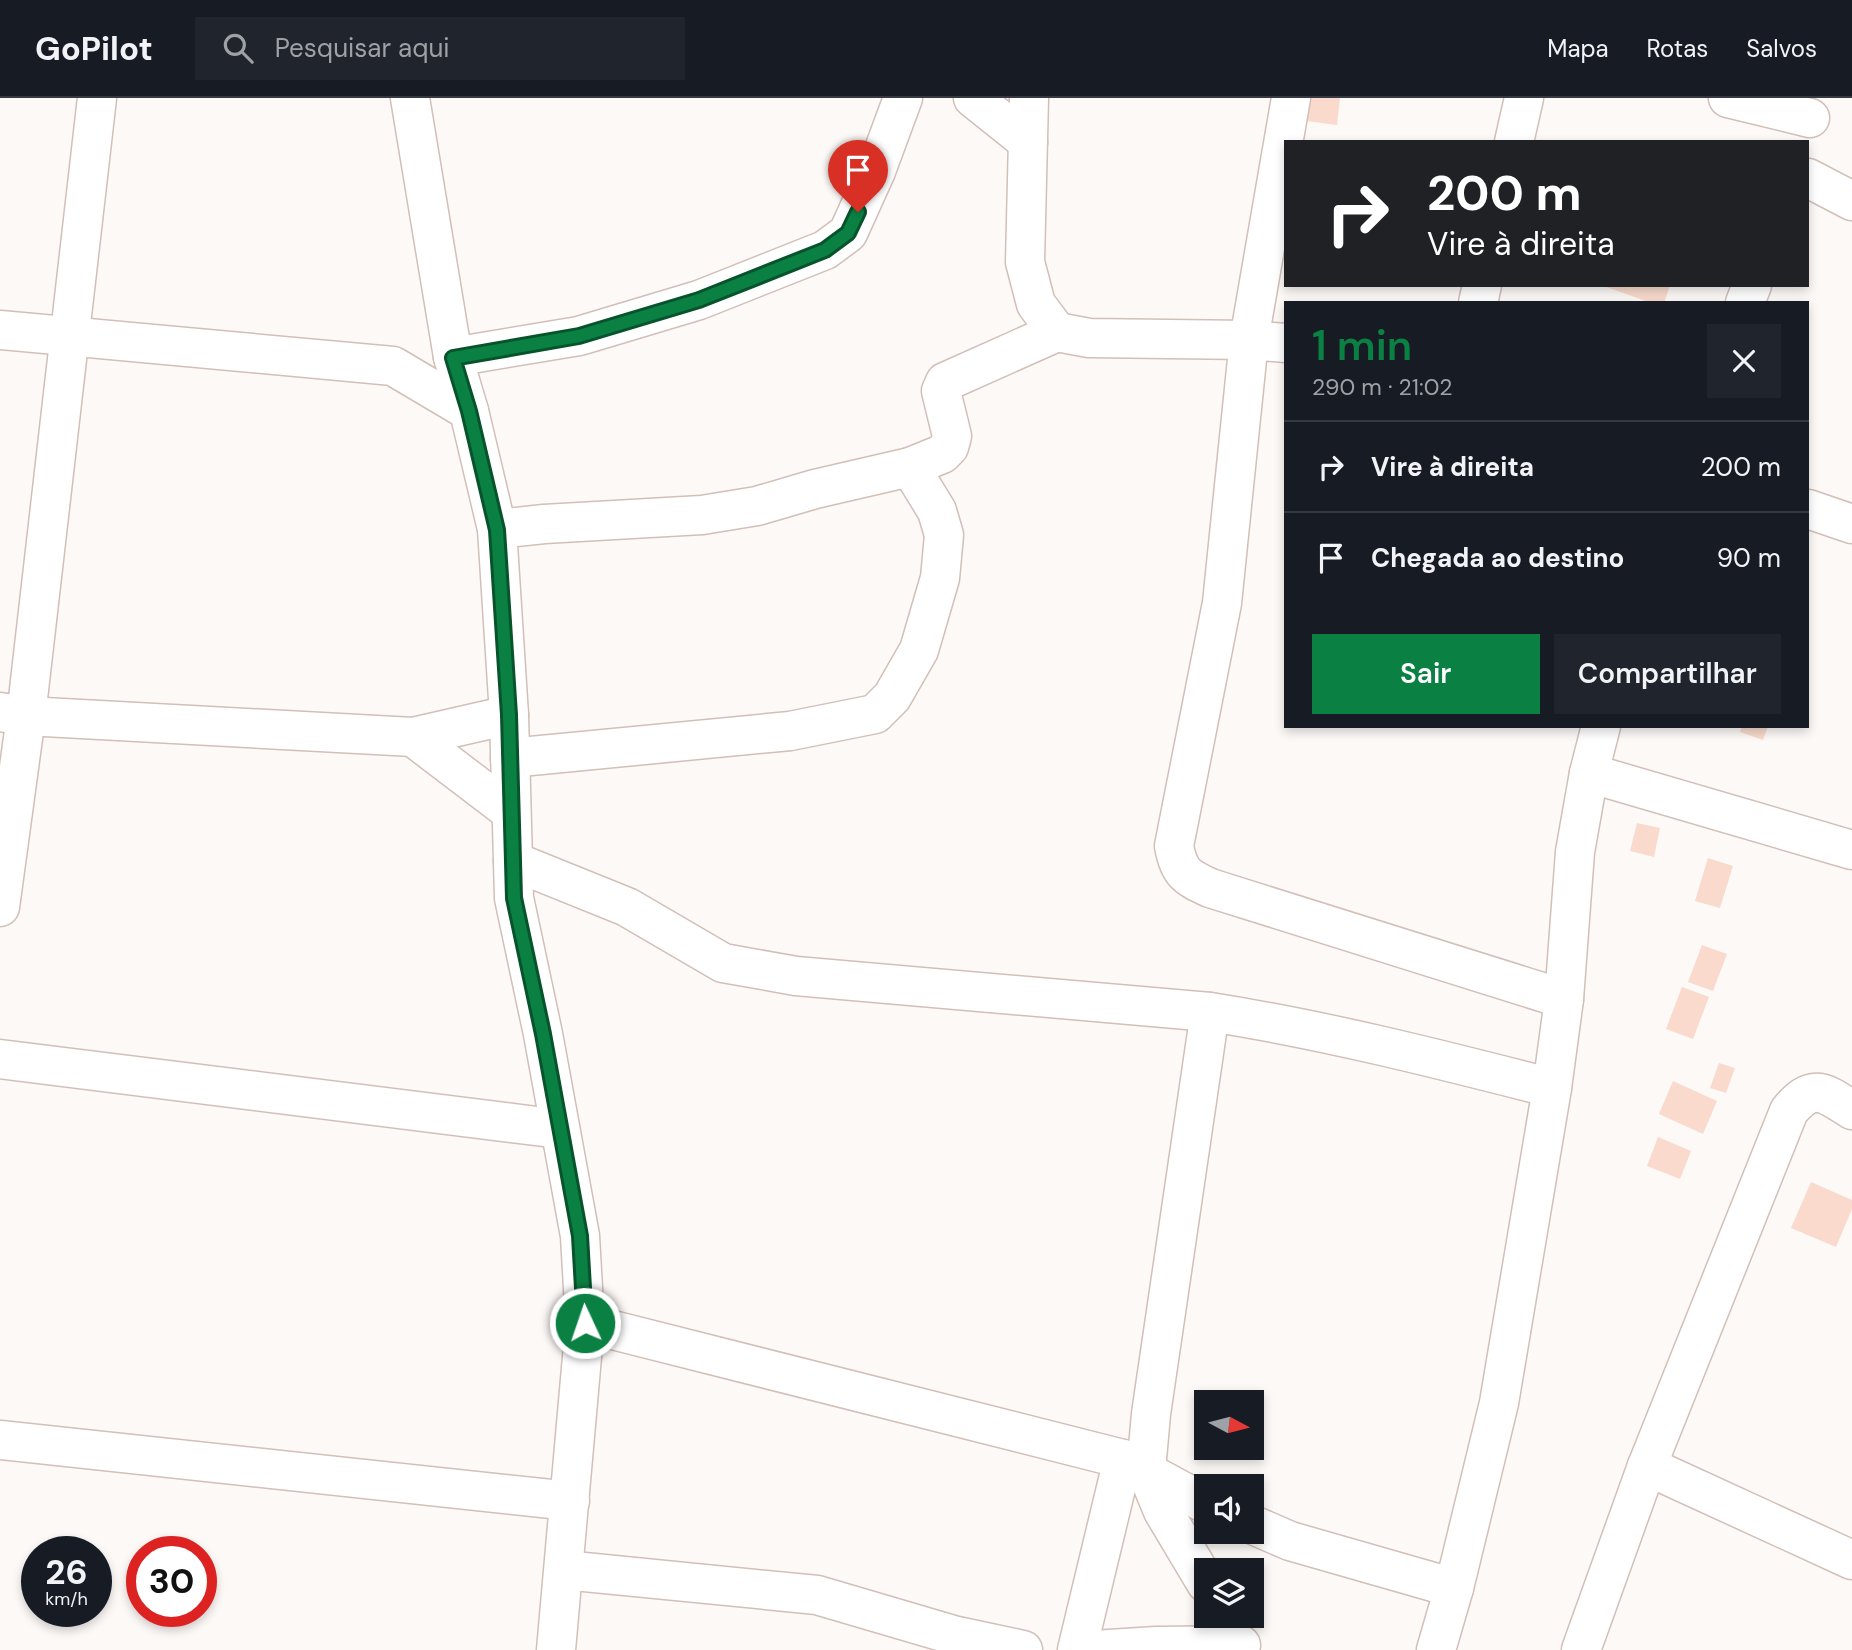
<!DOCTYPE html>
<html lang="pt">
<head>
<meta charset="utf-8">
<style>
  body { margin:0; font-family:"DM Sans",sans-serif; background:#20242c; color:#f1f3f6; height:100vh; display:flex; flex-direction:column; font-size:26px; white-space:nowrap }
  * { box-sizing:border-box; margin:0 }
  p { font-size:23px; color:#9ea1a6 }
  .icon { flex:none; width:38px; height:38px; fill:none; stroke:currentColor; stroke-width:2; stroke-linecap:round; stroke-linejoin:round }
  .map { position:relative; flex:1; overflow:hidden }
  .panel { position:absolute; left:1284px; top:203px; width:525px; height:427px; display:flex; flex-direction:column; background:#171b24; border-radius:0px; box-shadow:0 4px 10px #0003 }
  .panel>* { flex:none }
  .guide { position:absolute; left:1284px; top:42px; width:525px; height:147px; border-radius:0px; box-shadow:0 4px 10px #0003; background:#202124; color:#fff; overflow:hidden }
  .needle { width:46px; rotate:97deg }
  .controls { position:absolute; left:1194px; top:1292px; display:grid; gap:14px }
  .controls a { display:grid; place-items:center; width:70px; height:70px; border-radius:0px; background:#171b24; box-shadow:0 4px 10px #0003; font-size:35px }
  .speed { position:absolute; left:21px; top:1438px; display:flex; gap:14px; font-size:35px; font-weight:700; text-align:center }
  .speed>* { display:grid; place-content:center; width:91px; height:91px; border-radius:50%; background:#171b24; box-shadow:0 4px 10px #0003; line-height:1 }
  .speed small { font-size:18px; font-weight:400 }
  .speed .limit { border:10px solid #d22; background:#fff; color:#111 }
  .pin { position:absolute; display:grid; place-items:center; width:60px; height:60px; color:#fff; margin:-72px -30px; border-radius:50% 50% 50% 0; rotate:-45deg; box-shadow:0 0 7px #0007 }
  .pin .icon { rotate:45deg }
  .me { position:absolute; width:77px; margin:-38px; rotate:357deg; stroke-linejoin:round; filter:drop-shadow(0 0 5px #0008) }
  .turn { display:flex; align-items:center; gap:24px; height:147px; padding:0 28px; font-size:32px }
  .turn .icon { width:91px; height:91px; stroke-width:2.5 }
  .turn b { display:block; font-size:49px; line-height:60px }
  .round { display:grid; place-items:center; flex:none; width:74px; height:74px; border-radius:0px; background:#20242c }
  .head { display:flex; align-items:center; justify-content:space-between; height:119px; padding:0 28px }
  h1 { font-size:42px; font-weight:600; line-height:52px; color:#0b8043 }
  .button { display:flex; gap:14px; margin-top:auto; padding:14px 28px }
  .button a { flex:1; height:80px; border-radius:0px; background:#0b8043; color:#fff; font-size:28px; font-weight:600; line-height:80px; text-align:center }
  .button a+a { background:#20242c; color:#f1f3f6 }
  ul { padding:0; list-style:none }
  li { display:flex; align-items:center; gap:21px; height:91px; padding:0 28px; border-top:2px solid #363941 }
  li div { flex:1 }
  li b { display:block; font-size:26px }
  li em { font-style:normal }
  header { display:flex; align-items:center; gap:42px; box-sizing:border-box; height:98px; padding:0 35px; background:#171b24; border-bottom:2px solid #363941 }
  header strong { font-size:33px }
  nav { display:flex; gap:38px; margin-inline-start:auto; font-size:24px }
  .search { width:490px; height:63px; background:#20242c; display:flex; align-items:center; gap:18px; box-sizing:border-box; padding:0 24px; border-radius:0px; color:#9ea1a6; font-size:26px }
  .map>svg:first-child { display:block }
  .building { fill:#f9dacd }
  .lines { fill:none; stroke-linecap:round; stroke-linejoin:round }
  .minor-casing { stroke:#d2bfb8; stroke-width:41 }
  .minor { stroke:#fff; stroke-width:38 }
  .route-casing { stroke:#07532c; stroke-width:18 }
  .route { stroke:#0b8043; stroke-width:12 }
</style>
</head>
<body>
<header>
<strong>GoPilot</strong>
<div class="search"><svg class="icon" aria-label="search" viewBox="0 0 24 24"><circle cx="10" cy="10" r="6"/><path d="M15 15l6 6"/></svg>Pesquisar aqui</div>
<nav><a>Mapa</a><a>Rotas</a><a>Salvos</a></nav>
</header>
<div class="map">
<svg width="1852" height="1552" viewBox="0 0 1852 1552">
  <rect width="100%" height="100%" fill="#fdf9f7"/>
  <!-- building -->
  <g class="building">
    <path d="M1302 0H1340L1337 27 1299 22Z"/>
    <path d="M1601 187H1670L1664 205H1651Z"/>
    <path d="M1742 628H1768L1763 642 1740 634Z"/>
    <path d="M1637 725 1660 730 1654 759 1630 753Z"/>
    <path d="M1708 760 1733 768 1720 810 1695 803Z"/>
    <path d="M1702 847 1727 856 1713 893 1688 884Z"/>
    <path d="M1682 889 1709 899 1693 941 1666 931Z"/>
    <path d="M1719 965 1735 970 1726 995 1710 990Z"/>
    <path d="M1673 983 1717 1003 1703 1036 1659 1016Z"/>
    <path d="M1658 1039 1691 1053 1680 1081 1647 1068Z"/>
    <path d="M1811 1084 1852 1102V1111L1836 1149 1791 1130Z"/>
  </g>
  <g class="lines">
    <defs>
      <g id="minor">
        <path d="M410 0 453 259 469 313 497 431 509 617 514 800 543 936 580 1138 585 1225 556 1552"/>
        <path d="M973 0 1028 44"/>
        <path d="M1029 0 1025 164 1036 206 1057 234"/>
        <path d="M1291 0 1249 242 1222 505 1174 748C1179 775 1186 779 1210 790L1564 901"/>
        <path d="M1728 0 1810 20"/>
        <path d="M1514 44 1524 0"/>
        <path d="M1808 80 1852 103"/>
        <path d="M1478 205 1482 187"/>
        <path d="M1745 205 1752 187"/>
        <path d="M0 232 393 268 469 313"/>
        <path d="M453 259 579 238 699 202 825 152 848 135 876 73 903 0"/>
        <path d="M1808 411 1852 426"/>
        <path d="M497 431 544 426 702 417 757 408 815 391 910 369 942 356 949 349 952 338 941 293 945 284 1057 234 1089 240 1249 242 1286 245"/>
        <path d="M0 614 26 618 413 639 509 617"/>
        <path d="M413 639 510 713"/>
        <path d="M510 660 790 633 875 616 892 599 919 552 940 480 944 437 937 413 910 369"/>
        <path d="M1589 675 1852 752"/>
        <path d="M513 763 627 809 723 865 796 878 1210 914C1325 932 1439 961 1552 990"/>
        <path d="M0 809 26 618 97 0"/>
        <path d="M0 961 560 1031"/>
        <path d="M585 1225 1123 1361 1206 1406"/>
        <path d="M0 1342 570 1403"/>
        <path d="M1647 1368 1852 1462"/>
        <path d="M1251 1426 1290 1443 1454 1490"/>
        <path d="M564 1472 817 1497 953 1537 1023 1552"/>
        <path d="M1206 1485 1163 1413 1146 1372 1151 1316 1210 914"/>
        <path d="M1077 1552 1123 1361"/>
        <path d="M1094 1552 1156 1548 1241 1547"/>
        <path d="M1436 1552 1454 1490 1499 1305 1552 990 1564 901 1575 754 1589 675 1601 628"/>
        <path d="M1581 1552 1647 1368 1789 1013C1813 984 1824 994 1852 1012"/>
      </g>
    </defs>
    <!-- minor casing -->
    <use href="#minor" class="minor-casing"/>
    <!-- minor -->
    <use href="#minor" class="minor"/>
  </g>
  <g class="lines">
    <defs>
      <path id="route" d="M585 1225 580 1138 543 936 514 800 509 617 497 432 469 313 453 260 579 238 699 202 825 152 848 135 858 114"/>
    </defs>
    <!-- route casing -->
    <use href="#route" class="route-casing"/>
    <!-- route -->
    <use href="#route" class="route"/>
  </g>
</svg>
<div class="controls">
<a><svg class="needle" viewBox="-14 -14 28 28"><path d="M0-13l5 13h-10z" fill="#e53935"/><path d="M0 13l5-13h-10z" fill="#9ea1a6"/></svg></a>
<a><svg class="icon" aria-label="sound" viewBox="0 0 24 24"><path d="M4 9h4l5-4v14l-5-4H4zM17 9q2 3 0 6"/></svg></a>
<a><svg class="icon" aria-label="layers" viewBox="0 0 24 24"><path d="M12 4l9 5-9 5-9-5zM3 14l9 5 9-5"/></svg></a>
</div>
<div class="speed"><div>26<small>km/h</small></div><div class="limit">30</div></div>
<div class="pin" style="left:858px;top:114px;background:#d93025"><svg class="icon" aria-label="arrive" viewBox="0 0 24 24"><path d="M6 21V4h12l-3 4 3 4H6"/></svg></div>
<svg class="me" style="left:585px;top:1225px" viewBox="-20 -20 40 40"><circle r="17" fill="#0b8043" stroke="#fff" stroke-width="3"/><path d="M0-11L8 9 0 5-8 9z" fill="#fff"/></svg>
<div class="guide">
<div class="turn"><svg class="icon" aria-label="right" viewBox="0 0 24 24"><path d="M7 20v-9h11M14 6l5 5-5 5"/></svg><div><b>200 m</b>Vire à direita</div></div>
</div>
<section class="panel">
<div class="head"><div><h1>1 min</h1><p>290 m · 21:02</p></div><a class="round"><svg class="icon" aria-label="close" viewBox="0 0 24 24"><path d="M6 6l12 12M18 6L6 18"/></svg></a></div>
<ul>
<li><svg class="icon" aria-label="right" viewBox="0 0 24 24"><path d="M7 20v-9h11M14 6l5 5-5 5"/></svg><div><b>Vire à direita</b></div><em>200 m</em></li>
<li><svg class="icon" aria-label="arrive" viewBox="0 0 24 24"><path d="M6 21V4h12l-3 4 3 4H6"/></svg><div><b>Chegada ao destino</b></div><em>90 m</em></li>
</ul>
<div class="button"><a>Sair</a><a>Compartilhar</a></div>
</section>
</div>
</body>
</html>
